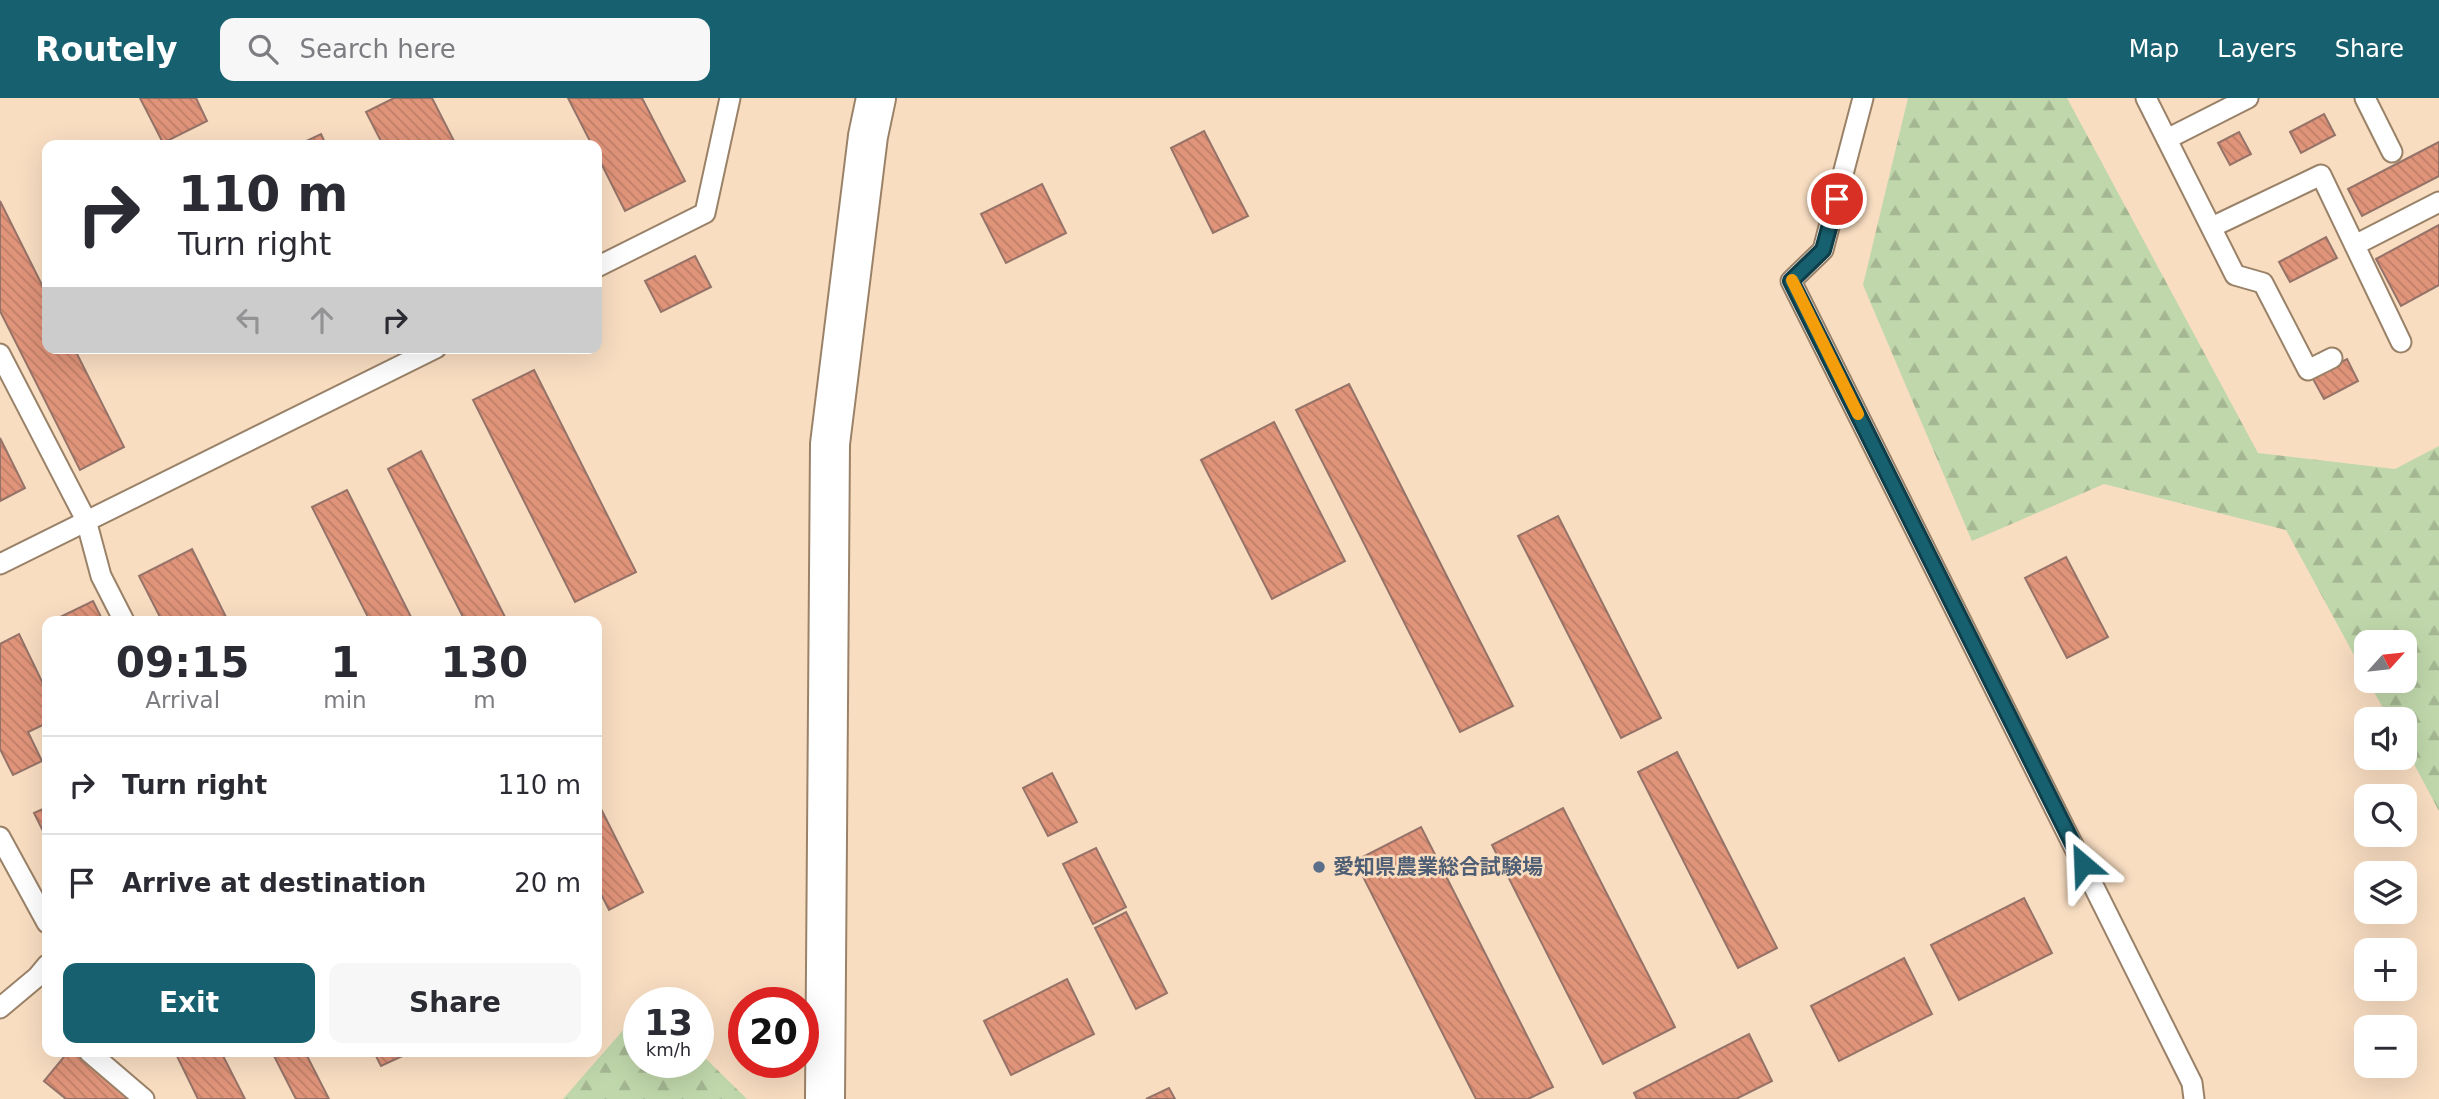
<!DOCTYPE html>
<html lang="en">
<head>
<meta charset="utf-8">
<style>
  body { margin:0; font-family:"DejaVu Sans","Noto Sans JP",sans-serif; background:#f7f7f7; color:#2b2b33; height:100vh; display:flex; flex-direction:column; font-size:26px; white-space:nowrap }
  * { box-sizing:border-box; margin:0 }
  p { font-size:23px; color:#7c7c81 }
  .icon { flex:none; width:38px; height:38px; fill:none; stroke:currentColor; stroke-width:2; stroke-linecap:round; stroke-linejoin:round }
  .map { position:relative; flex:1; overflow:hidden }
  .sheet { position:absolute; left:42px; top:518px; width:560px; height:441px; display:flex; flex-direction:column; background:#fff; border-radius:14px; box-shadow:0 7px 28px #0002 }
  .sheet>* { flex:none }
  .banner { position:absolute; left:42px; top:42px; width:560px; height:214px; border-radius:14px; box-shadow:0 7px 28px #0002; background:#fff; color:#2b2b33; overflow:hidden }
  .needle { width:46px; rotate:63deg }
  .buttons { position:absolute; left:2354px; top:532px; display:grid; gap:14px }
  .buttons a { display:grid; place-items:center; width:63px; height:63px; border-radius:14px; background:#fff; box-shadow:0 7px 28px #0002; font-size:35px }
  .speed { position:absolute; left:623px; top:889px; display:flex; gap:14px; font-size:35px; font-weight:700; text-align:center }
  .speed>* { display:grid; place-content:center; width:91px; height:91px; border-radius:50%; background:#fff; box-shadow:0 7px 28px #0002; line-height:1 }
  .speed small { font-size:18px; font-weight:400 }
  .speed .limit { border:10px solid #d22; background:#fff; color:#111 }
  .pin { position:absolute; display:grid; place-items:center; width:60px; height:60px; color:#fff; margin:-30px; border:4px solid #fff; border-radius:50%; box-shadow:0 2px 7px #0007 }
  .me { position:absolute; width:77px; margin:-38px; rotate:334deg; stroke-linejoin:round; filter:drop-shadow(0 0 5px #0008) }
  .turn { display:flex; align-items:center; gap:24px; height:147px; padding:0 21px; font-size:32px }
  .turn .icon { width:91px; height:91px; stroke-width:2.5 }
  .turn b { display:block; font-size:49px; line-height:60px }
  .lanes { display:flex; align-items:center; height:66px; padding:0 21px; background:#0003; justify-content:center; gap:35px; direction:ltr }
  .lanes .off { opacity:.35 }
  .eta { display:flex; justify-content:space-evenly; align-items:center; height:119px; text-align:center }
  .eta b { font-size:42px; font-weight:800; line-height:49px }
  .cta { display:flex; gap:14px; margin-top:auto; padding:14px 21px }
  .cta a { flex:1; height:80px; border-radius:14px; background:#17606f; color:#fff; font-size:28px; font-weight:800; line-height:80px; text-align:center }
  .cta a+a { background:#f7f7f7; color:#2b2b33 }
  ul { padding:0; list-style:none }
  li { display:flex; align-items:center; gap:21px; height:98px; padding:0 21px; border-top:2px solid #e1e1e2 }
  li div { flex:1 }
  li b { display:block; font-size:26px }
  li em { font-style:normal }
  header { display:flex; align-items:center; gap:42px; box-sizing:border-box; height:98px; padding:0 35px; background:#17606f; color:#fff }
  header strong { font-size:33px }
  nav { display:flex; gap:38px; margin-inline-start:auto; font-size:24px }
  .search { width:490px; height:63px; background:#f7f7f7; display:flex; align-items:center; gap:18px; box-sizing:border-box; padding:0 24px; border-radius:14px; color:#7c7c81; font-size:26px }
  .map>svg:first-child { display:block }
  .forest { fill:url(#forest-firs) }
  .building { fill:url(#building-back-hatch); stroke:#967368; stroke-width:2 }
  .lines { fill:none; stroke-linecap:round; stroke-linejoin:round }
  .lane-casing { stroke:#9a8268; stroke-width:23 }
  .secondary-casing { stroke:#9a8268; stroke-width:42 }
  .lane { stroke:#fff; stroke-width:19 }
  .secondary { stroke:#fff; stroke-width:38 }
  .route-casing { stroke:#0f3e48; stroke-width:18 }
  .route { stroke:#17606f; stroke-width:12 }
  .slow { stroke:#f59e0b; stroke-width:12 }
  .service-dot { fill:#5c6f8a; stroke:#f8ddc1; stroke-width:2.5 }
  .labels { text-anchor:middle; stroke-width:5; stroke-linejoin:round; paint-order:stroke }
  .service-label { font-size:21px; font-weight:bold; fill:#4e5e75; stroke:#f8ddc1; text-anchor:start }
</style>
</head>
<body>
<header>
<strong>Routely</strong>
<div class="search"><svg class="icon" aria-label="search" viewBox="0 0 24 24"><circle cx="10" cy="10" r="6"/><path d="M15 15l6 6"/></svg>Search here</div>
<nav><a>Map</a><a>Layers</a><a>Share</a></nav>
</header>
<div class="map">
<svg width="2439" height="1001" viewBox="0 0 2439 1001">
  <defs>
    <pattern id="forest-firs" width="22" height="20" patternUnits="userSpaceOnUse" patternTransform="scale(1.75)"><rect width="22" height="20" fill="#c0d7ab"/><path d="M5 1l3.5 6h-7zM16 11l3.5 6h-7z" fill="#a4b792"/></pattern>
    <pattern id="building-back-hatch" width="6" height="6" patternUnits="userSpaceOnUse" patternTransform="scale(1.75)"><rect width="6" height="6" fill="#e0947a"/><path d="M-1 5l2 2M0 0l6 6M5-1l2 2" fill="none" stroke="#bf7e68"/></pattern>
  </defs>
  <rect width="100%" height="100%" fill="#f8ddc1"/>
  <!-- forest -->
  <g class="forest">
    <path d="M1908 0H2067L2258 355 2395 371 2439 348V713L2405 649 2404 621H2389L2368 583H2404V544H2366V579L2286 432 2104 386 1972 443 1863 187Z"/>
    <path d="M639 914V964H698V953L747 1001H563Z"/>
  </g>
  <!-- building -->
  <g class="building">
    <path d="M140 0H196L207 23 163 45Z"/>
    <path d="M394 0H432L456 47H383L366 14Z"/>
    <path d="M568 0H642L685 83 625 113 597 57V47H592Z"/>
    <path d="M2324 16 2335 37 2301 55 2290 34Z"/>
    <path d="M1204 33 1248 118 1213 135 1171 50Z"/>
    <path d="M2239 34 2251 56 2230 67 2218 45Z"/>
    <path d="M321 36 326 47H298Z"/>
    <path d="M2439 44V78L2362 118 2348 91Z"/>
    <path d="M1042 86 1066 135 1006 165 981 116Z"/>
    <path d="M0 103 47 197V250H74L124 349 80 372 0 213Z"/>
    <path d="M2439 127V187L2401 208 2376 161Z"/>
    <path d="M2326 139 2337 160 2290 184 2279 164Z"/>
    <path d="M695 158 711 189 661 214 645 183Z"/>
    <path d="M2347 261 2358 283 2324 301 2312 279Z"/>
    <path d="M534 272 636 474 575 504 473 302Z"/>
    <path d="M1349 286 1513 608 1460 634 1296 312Z"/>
    <path d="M1274 324 1345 463 1272 501 1201 362Z"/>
    <path d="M0 340 25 390 0 403Z"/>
    <path d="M421 353 507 523H465L388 371Z"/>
    <path d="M347 392 413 523H370L312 409Z"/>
    <path d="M1558 418 1661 620 1621 640 1518 438Z"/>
    <path d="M192 451 228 523H162L139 478Z"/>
    <path d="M2066 459 2108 539 2067 560 2025 480Z"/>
    <path d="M93 503 103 523H52Z"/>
    <path d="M19 536 47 594V625L28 634 42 663 13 677 0 651V546Z"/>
    <path d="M1677 654 1777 850 1738 870 1638 674Z"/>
    <path d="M1052 675 1077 724 1048 738 1023 690Z"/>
    <path d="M597 703 643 794 609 812 597 788Z"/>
    <path d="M47 709V741L34 715Z"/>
    <path d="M1563 710 1675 929 1603 966 1492 747Z"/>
    <path d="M1421 729 1553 989 1528 1001H1476L1355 763Z"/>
    <path d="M1096 750 1126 809 1093 826 1063 766Z"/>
    <path d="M2024 800 2052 855 1959 902 1931 847Z"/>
    <path d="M1126 814 1167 895 1136 911 1095 830Z"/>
    <path d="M1904 860 1932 916 1839 963 1811 908Z"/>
    <path d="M1067 881 1094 936 1011 977 984 923Z"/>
    <path d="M1749 936 1772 983 1736 1001H1637L1634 995Z"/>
    <path d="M68 954H76L132 1001H66L44 983Z"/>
    <path d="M175 954H221L245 1001H198Z"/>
    <path d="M272 954H305L329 1001H296Z"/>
    <path d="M374 954H411L381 968Z"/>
    <path d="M1169 990 1175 1001H1146Z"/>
  </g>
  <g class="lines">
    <defs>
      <g id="lane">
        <path d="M1863 0 1823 152 1791 183 2192 985 2194 1001"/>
        <path d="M2146 0 2235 177 2263 185 2308 272 2332 260"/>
        <path d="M2365 0 2392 54"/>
        <path d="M2167 41 2248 0"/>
        <path d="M2212 129 2321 77 2401 244"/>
        <path d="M2355 147 2439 104"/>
        <path d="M597 169 705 115 730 0"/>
        <path d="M0 256 86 422 101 478 124 523"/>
        <path d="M0 466 436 250"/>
        <path d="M0 739 47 825"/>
        <path d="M0 910 37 879 47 867"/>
        <path d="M89 954 144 1001"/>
      </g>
      <path id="secondary" d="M825 1001 830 346 868 38 876 0"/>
    </defs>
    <!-- lane casing -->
    <use href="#lane" class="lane-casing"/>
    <!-- secondary casing -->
    <use href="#secondary" class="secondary-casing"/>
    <!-- lane -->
    <use href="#lane" class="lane"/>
    <!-- secondary -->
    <use href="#secondary" class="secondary"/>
  </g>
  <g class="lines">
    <defs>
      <path id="route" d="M1837 101 1823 152 1791 183 2083 766"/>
    </defs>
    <!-- route casing -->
    <use href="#route" class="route-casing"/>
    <!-- route -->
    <use href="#route" class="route"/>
    <!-- slow -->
    <path class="slow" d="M1792 182 1858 316"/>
  </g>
  <!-- markers -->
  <circle class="service-dot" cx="1319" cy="769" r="7"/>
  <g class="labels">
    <!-- service labels -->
    <g class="service-label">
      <text x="1333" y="776">愛知県農業総合試験場</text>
    </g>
  </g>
</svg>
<div class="buttons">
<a><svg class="needle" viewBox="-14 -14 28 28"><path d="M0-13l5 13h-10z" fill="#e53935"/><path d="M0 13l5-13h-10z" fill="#7c7c81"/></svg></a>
<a><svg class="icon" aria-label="sound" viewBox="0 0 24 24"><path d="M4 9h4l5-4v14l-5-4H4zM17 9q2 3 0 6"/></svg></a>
<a><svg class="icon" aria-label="search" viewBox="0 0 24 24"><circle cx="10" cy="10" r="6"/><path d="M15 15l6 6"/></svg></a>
<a><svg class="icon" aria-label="layers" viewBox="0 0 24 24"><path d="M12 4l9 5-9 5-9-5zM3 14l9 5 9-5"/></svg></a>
<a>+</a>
<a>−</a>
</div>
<div class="speed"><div>13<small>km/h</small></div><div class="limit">20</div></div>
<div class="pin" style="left:1837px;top:101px;background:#d93025"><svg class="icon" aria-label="arrive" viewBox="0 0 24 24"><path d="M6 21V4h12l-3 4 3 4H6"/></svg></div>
<svg class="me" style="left:2083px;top:766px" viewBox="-20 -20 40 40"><path d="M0-17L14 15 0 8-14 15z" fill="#17606f" stroke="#fff" stroke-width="4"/></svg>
<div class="banner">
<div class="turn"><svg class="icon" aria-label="right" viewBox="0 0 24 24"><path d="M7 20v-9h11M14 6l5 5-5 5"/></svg><div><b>110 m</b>Turn right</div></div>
<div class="lanes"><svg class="icon off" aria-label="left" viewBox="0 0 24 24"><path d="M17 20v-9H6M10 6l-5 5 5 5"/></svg><svg class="icon off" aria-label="ahead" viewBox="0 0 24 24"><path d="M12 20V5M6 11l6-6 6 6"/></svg><svg class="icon" aria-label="right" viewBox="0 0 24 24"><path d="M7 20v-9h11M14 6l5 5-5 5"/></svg></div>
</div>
<section class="sheet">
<div class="eta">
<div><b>09:15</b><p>Arrival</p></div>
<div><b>1</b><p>min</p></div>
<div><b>130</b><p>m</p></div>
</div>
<ul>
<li><svg class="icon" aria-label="right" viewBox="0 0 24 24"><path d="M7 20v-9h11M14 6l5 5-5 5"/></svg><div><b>Turn right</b></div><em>110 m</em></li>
<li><svg class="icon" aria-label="arrive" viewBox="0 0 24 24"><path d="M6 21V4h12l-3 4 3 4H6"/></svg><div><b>Arrive at destination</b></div><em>20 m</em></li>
</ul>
<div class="cta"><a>Exit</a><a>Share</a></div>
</section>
</div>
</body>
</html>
